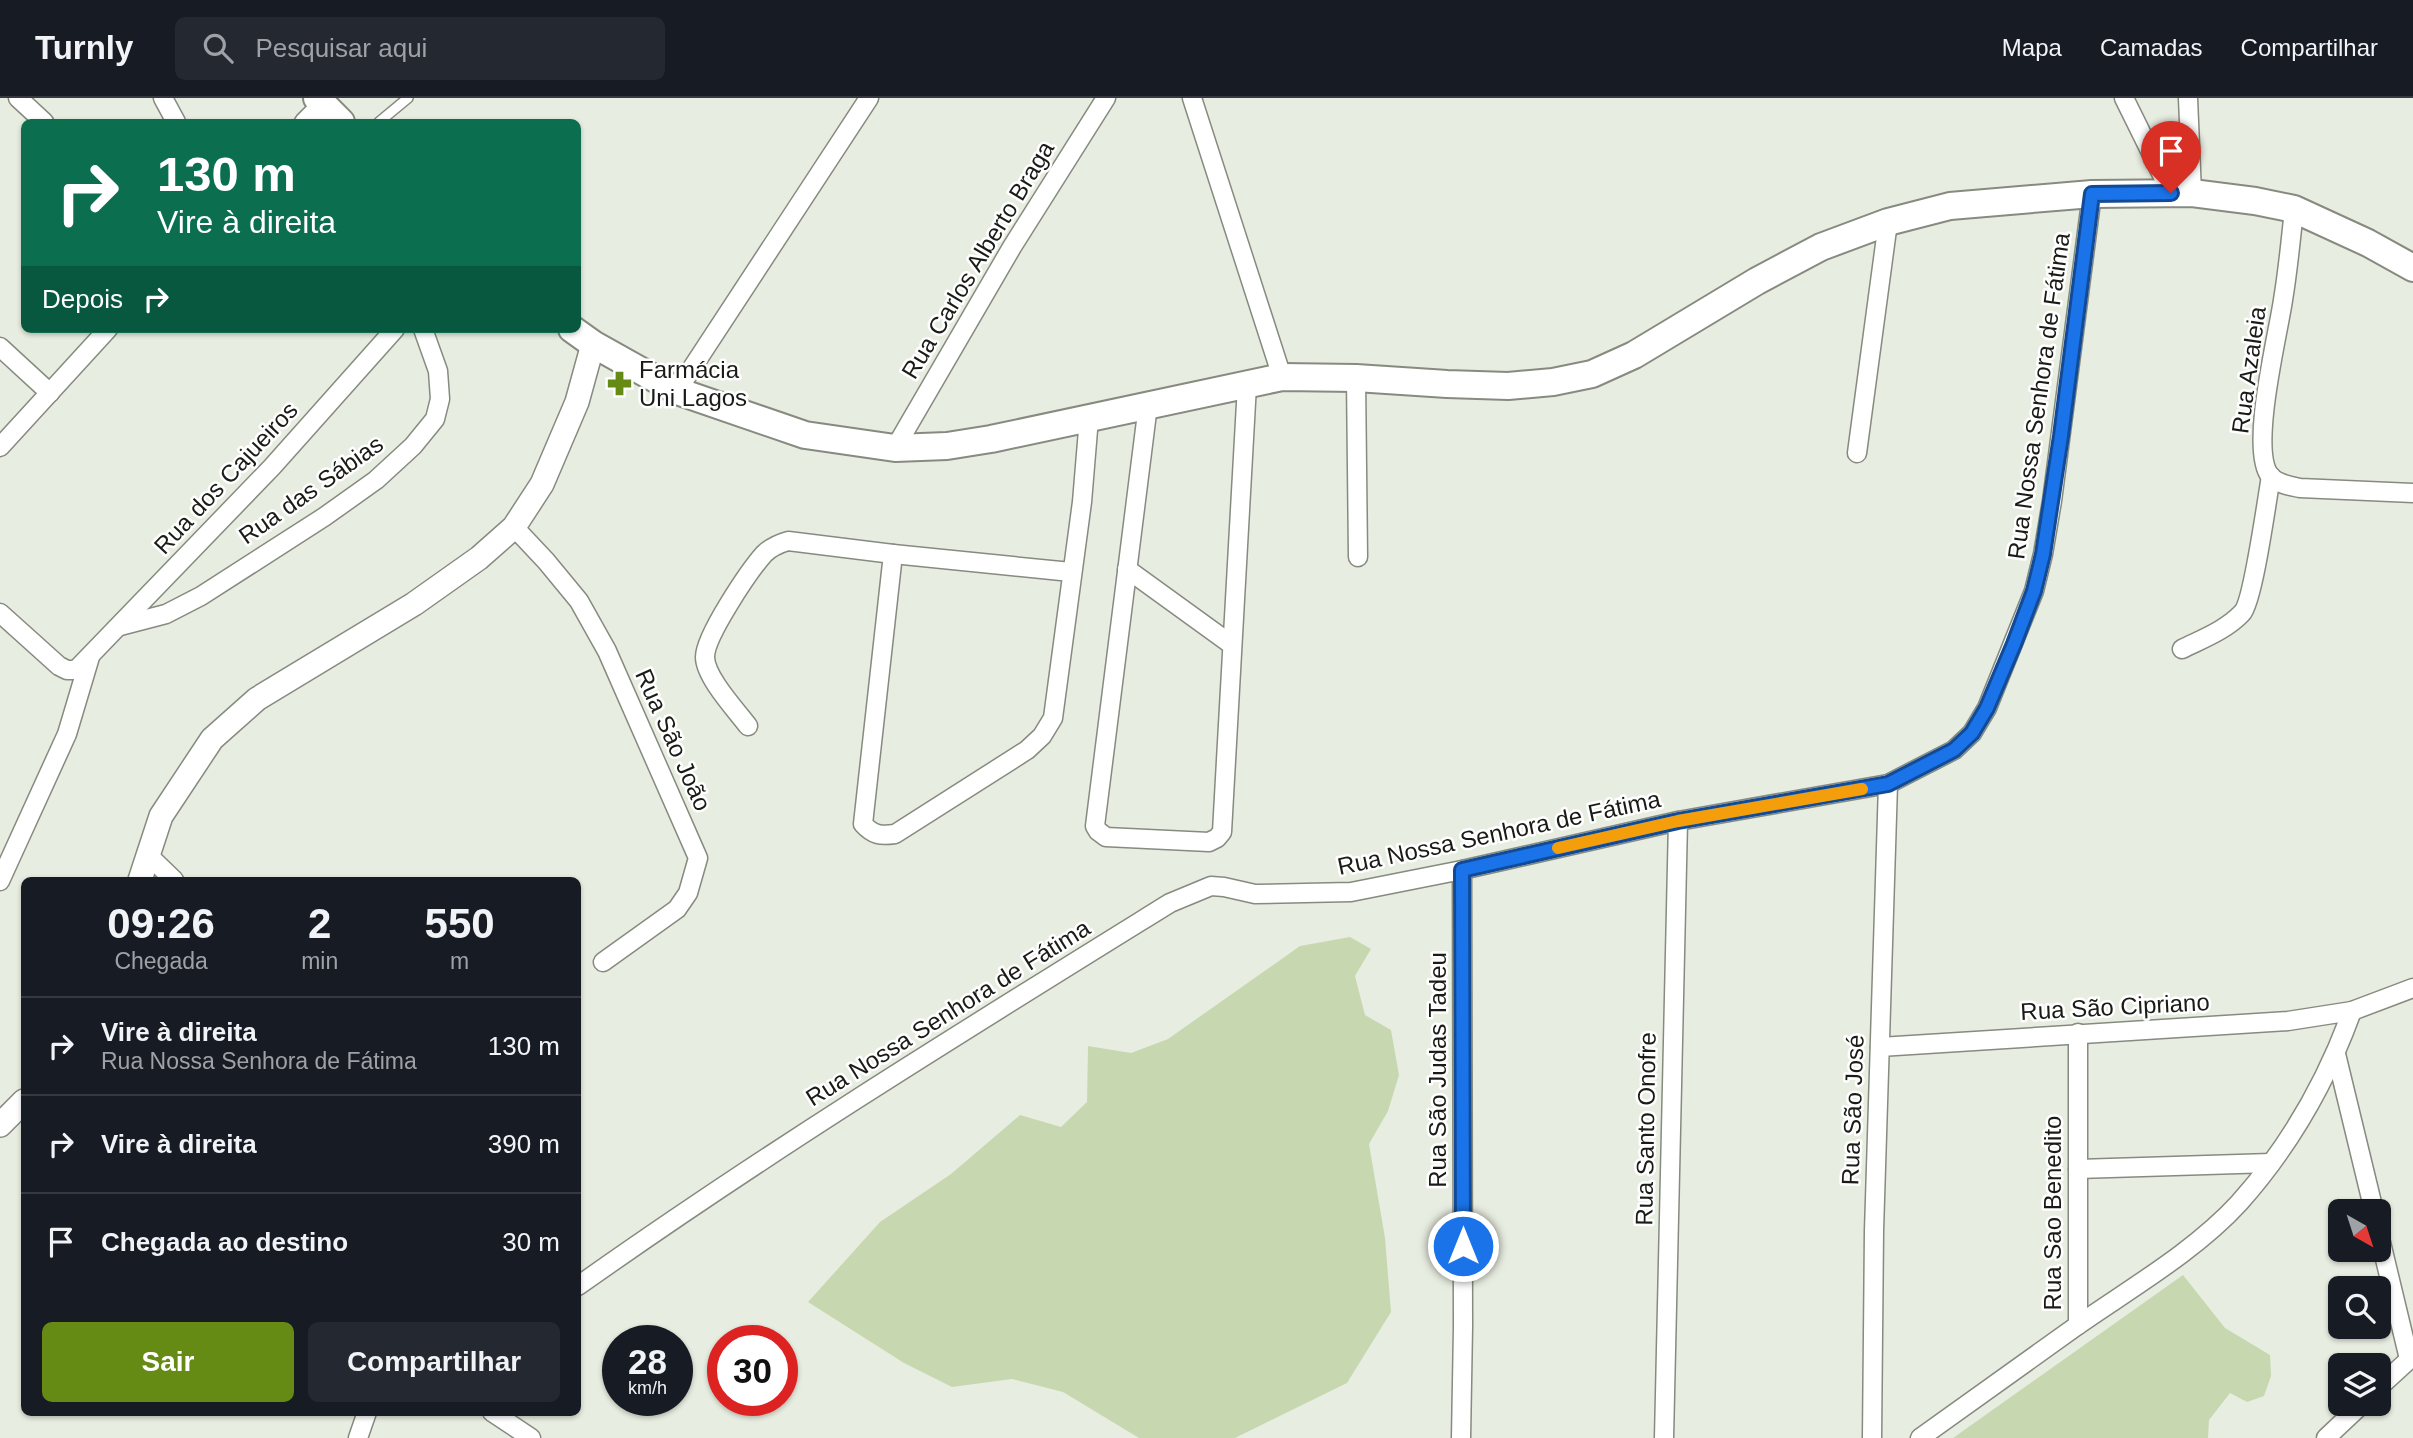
<!DOCTYPE html>
<html lang="pt">
<head>
<meta charset="utf-8">
<style>
  body { margin:0; font-family:Helvetica,sans-serif; background:#242831; color:#f1f3f6; height:100vh; display:flex; flex-direction:column; font-size:26px; white-space:nowrap }
  * { box-sizing:border-box; margin:0 }
  p { font-size:23px; color:#9ea1a6 }
  .icon { flex:none; width:38px; height:38px; fill:none; stroke:currentColor; stroke-width:2; stroke-linecap:round; stroke-linejoin:round }
  .map { position:relative; flex:1; overflow:hidden }
  .details { position:absolute; left:21px; top:779px; width:560px; height:539px; display:flex; flex-direction:column; background:#171b24; border-radius:10px; box-shadow:0 2px 5px #0004 }
  .details>* { flex:none }
  .guide { position:absolute; left:21px; top:21px; width:560px; height:214px; border-radius:10px; box-shadow:0 2px 5px #0004; background:#0b6e4f; color:#fff; overflow:hidden }
  .needle { width:46px; rotate:141deg }
  .fabs { position:absolute; left:2328px; top:1101px; display:grid; gap:14px }
  .fabs a { display:grid; place-items:center; width:63px; height:63px; border-radius:10px; background:#171b24; box-shadow:0 2px 5px #0004; font-size:35px }
  .speed { position:absolute; left:602px; top:1227px; display:flex; gap:14px; font-size:35px; font-weight:700; text-align:center }
  .speed>* { display:grid; place-content:center; width:91px; height:91px; border-radius:50%; background:#171b24; box-shadow:0 2px 5px #0004; line-height:1 }
  .speed small { font-size:18px; font-weight:400 }
  .speed .limit { border:10px solid #d22; background:#fff; color:#111 }
  .pin { position:absolute; display:grid; place-items:center; width:60px; height:60px; color:#fff; margin:-72px -30px; border-radius:50% 50% 50% 0; rotate:-45deg; box-shadow:0 0 7px #0007 }
  .pin .icon { rotate:45deg }
  .me { position:absolute; width:77px; margin:-38px; rotate:0deg; stroke-linejoin:round; filter:drop-shadow(0 0 5px #0008) }
  .turn { display:flex; align-items:center; gap:24px; height:147px; padding:0 21px; font-size:32px }
  .turn .icon { width:91px; height:91px; stroke-width:2.5 }
  .turn b { display:block; font-size:49px; line-height:60px }
  .then { display:flex; align-items:center; height:66px; padding:0 21px; background:#0003; gap:14px; font-size:26px }
  .eta { display:flex; justify-content:space-evenly; align-items:center; height:119px; text-align:center }
  .eta b { font-size:42px; font-weight:700; line-height:49px }
  .action { display:flex; gap:14px; margin-top:auto; padding:14px 21px }
  .action a { flex:1; height:80px; border-radius:10px; background:#668b14; color:#fff; font-size:28px; font-weight:700; line-height:80px; text-align:center }
  .action a+a { background:#242831; color:#f1f3f6 }
  ul { padding:0; list-style:none }
  li { display:flex; align-items:center; gap:21px; height:98px; padding:0 21px; border-top:2px solid #363941 }
  li div { flex:1 }
  li b { display:block; font-size:26px }
  li em { font-style:normal }
  header { display:flex; align-items:center; gap:42px; box-sizing:border-box; height:98px; padding:0 35px; background:#171b24; border-bottom:2px solid #363941 }
  header strong { font-size:33px }
  nav { display:flex; gap:38px; margin-inline-start:auto; font-size:24px }
  .search { width:490px; height:63px; background:#242831; display:flex; align-items:center; gap:18px; box-sizing:border-box; padding:0 24px; border-radius:10px; color:#9ea1a6; font-size:26px }
  .map>svg:first-child { display:block }
  .green { fill:#c7d8b0 }
  .lines { fill:none; stroke-linecap:round; stroke-linejoin:round }
  .service-casing { stroke:#868a7f; stroke-width:12 }
  .minor-casing { stroke:#868a7f; stroke-width:21 }
  .tertiary-casing { stroke:#868a7f; stroke-width:26 }
  .secondary-casing { stroke:#868a7f; stroke-width:30 }
  .service { stroke:#fff; stroke-width:9 }
  .minor { stroke:#fff; stroke-width:18 }
  .tertiary { stroke:#fff; stroke-width:23 }
  .secondary { stroke:#fff; stroke-width:26 }
  .route-casing { stroke:#114b97; stroke-width:18 }
  .route { stroke:#1a73e8; stroke-width:12 }
  .slow { stroke:#f59e0b; stroke-width:12 }
  .labels { text-anchor:middle; stroke-width:5; stroke-linejoin:round; paint-order:stroke }
  .street-label { font-size:24px; fill:#1a1b17; stroke:#fff }
  .poi-label { font-size:24px; fill:#1a1b17; stroke:#fff; text-anchor:start }
</style>
</head>
<body>
<header>
<strong>Turnly</strong>
<div class="search"><svg class="icon" aria-label="search" viewBox="0 0 24 24"><circle cx="10" cy="10" r="6"/><path d="M15 15l6 6"/></svg>Pesquisar aqui</div>
<nav><a>Mapa</a><a>Camadas</a><a>Compartilhar</a></nav>
</header>
<div class="map">
<svg width="2413" height="1340" viewBox="0 0 2413 1340">
  <rect width="100%" height="100%" fill="#e8ede1"/>
  <!-- green -->
  <g class="green">
    <path d="M1350 839 1371 851 1355 878 1365 917 1391 932 1399 977 1388 1013 1369 1046 1385 1140 1391 1214 1347 1285 1235 1340H1139L1063 1294 1012 1281 952 1289 904 1265 808 1204 880 1124 951 1076 1020 1017 1061 1029 1087 1004 1088 948 1131 955 1168 941 1300 848Z"/>
    <path d="M2183 1177 2225 1230 2270 1257 2271 1278 2264 1298 2247 1304 2230 1295 2209 1322 2208 1340H1953Z"/>
  </g>
  <g class="lines">
    <defs>
      <path id="service" d="M379 24 408 0"/>
      <g id="minor">
        <path d="M18 0 44 24"/>
        <path d="M163 0 176 24"/>
        <path d="M1192 0 1282 279"/>
        <path d="M2124 0 2171 95"/>
        <path d="M2188 0 2192 95"/>
        <path d="M304 24 322 6"/>
        <path d="M2294 111C2291 141 2288 172 2283 202 2278 237 2249 351 2270 378 2277 386 2290 388 2300 390L2413 395"/>
        <path d="M0 249 50 295"/>
        <path d="M1356 280 1358 459"/>
        <path d="M677 293 869 0"/>
        <path d="M1148 307 1095 728 1098 733 1106 739 1209 744 1217 740 1222 734 1247 287"/>
        <path d="M0 349 108 231"/>
        <path d="M895 350 1012 149 1106 0"/>
        <path d="M1857 355 1888 124"/>
        <path d="M514 429 546 463 579 503 607 553 698 760 688 795 677 811 603 864"/>
        <path d="M893 456 1071 474"/>
        <path d="M1127 471 1232 547"/>
        <path d="M0 515 59 568 67 572H76L272 369 395 231"/>
        <path d="M120 528 166 516 201 498 324 419 376 382 413 348 435 321 440 301 438 273 423 231"/>
        <path d="M2182 551C2202 541 2226 532 2242 515 2253 504 2267 401 2271 378"/>
        <path d="M748 628C736 612 705 579 705 559 705 538 749 473 764 456 771 449 778 446 788 443L893 456 863 726C873 737 880 738 895 736L1027 652 1042 638 1053 620 1082 404 1089 320"/>
        <path d="M147 756 174 782"/>
        <path d="M0 783 67 636 90 559"/>
        <path d="M2352 913 2413 890"/>
        <path d="M1880 949 2288 923 2352 913C2327 982 2289 1049 2239 1105 2195 1153 2131 1190 2078 1227"/>
        <path d="M2336 956 2374 1113"/>
        <path d="M2078 1071 2271 1065"/>
        <path d="M2378 1132 2409 1261"/>
        <path d="M578 1188C770 1052 970 929 1170 805L1211 788 1224 789 1255 796 1351 794 1462 772 1678 723 1888 686 1954 652 1972 635 1987 610 2034 493 2043 456 2052 403 2092 96"/>
        <path d="M2378 1290 2413 1258"/>
        <path d="M492 1314 531 1340"/>
        <path d="M358 1340 367 1314"/>
        <path d="M1461 1340 1463 1229 1462 772"/>
        <path d="M1664 1340 1678 723"/>
        <path d="M1872 1340 1874 1133 1888 686"/>
        <path d="M1920 1340 2078 1227V935"/>
        <path d="M2326 1340 2362 1306"/>
      </g>
      <g id="tertiary">
        <path d="M140 782 161 718 212 641 257 601 414 506 479 460 514 429 542 386 577 304 593 246"/>
        <path d="M0 1027 24 1003"/>
      </g>
      <g id="secondary">
        <path d="M317 0 341 24"/>
        <path d="M572 231 593 246 677 293 805 337 895 350 947 348 991 341 1282 279 1356 280 1447 286 1508 288 1553 284 1592 276 1634 257 1757 183 1821 149 1888 124 1950 108 2092 96 2192 95 2255 103 2294 111 2368 145 2413 170"/>
      </g>
    </defs>
    <!-- service casing -->
    <use href="#service" class="service-casing"/>
    <!-- minor casing -->
    <use href="#minor" class="minor-casing"/>
    <!-- tertiary casing -->
    <use href="#tertiary" class="tertiary-casing"/>
    <!-- secondary casing -->
    <use href="#secondary" class="secondary-casing"/>
    <!-- service -->
    <use href="#service" class="service"/>
    <!-- minor -->
    <use href="#minor" class="minor"/>
    <!-- tertiary -->
    <use href="#tertiary" class="tertiary"/>
    <!-- secondary -->
    <use href="#secondary" class="secondary"/>
  </g>
  <g class="lines">
    <defs>
      <path id="route" d="M1463 1148 1462 772 1678 723 1888 686 1954 652 1972 635 1987 610 2014 546 2034 493 2043 456 2061 338 2092 96 2171 95"/>
    </defs>
    <!-- route casing -->
    <use href="#route" class="route-casing"/>
    <!-- route -->
    <use href="#route" class="route"/>
    <!-- slow -->
    <path class="slow" d="M1558 750 1678 723 1862 691"/>
  </g>
  <!-- icons -->
  <defs>
    <symbol id="pharmacy-bare" viewBox="-9 -9 18 18"><path d="M-2-6h4v4h4v4h-4v4h-4v-4h-4v-4h4Z" fill="#668b14" stroke="#fff" stroke-width="2.5" paint-order="stroke"/></symbol>
  </defs>
  <g fill-rule="evenodd">
    <use href="#pharmacy-bare" x="602" y="268" width="35" height="35"/>
  </g>
  <g class="labels">
    <!-- street labels -->
    <g class="street-label">
      <text transform="translate(978 162) rotate(-59)" y="8">Rua Carlos Alberto Braga</text>
      <text transform="translate(2249 272) rotate(-82)" y="8">Rua Azaleia</text>
      <text transform="translate(2039 298) rotate(-82)" y="8">Rua Nossa Senhora de Fátima</text>
      <text transform="translate(226 380) rotate(-47)" y="8">Rua dos Cajueiros</text>
      <text transform="translate(311 392) rotate(-35)" y="8">Rua das Sábias</text>
      <text transform="translate(673 642) rotate(66)" y="8">Rua São João</text>
      <text transform="translate(1499 735) rotate(-12)" y="8">Rua Nossa Senhora de Fátima</text>
      <text transform="translate(2115 909) rotate(-3)" y="8">Rua São Cipriano</text>
      <text transform="translate(948 915) rotate(-32)" y="8">Rua Nossa Senhora de Fátima</text>
      <text transform="translate(1438 972) rotate(-90)" y="8">Rua São Judas Tadeu</text>
      <text transform="translate(1853 1012) rotate(-88)" y="8">Rua São José</text>
      <text transform="translate(1646 1031) rotate(-89)" y="8">Rua Santo Onofre</text>
      <text transform="translate(2053 1115) rotate(-90)" y="8">Rua Sao Benedito</text>
    </g>
    <!-- poi labels -->
    <g class="poi-label">
      <text x="639" y="280">Farmácia<tspan x="639" dy="28">Uni Lagos</tspan></text>
    </g>
  </g>
</svg>
<div class="fabs">
<a><svg class="needle" viewBox="-14 -14 28 28"><path d="M0-13l5 13h-10z" fill="#e53935"/><path d="M0 13l5-13h-10z" fill="#9ea1a6"/></svg></a>
<a><svg class="icon" aria-label="search" viewBox="0 0 24 24"><circle cx="10" cy="10" r="6"/><path d="M15 15l6 6"/></svg></a>
<a><svg class="icon" aria-label="layers" viewBox="0 0 24 24"><path d="M12 4l9 5-9 5-9-5zM3 14l9 5 9-5"/></svg></a>
</div>
<div class="speed"><div>28<small>km/h</small></div><div class="limit">30</div></div>
<div class="pin" style="left:2171px;top:95px;background:#d93025"><svg class="icon" aria-label="arrive" viewBox="0 0 24 24"><path d="M6 21V4h12l-3 4 3 4H6"/></svg></div>
<svg class="me" style="left:1463px;top:1148px" viewBox="-20 -20 40 40"><circle r="17" fill="#1a73e8" stroke="#fff" stroke-width="3"/><path d="M0-11L8 9 0 5-8 9z" fill="#fff"/></svg>
<div class="guide">
<div class="turn"><svg class="icon" aria-label="right" viewBox="0 0 24 24"><path d="M7 20v-9h11M14 6l5 5-5 5"/></svg><div><b>130 m</b>Vire à direita</div></div>
<div class="then">Depois<svg class="icon" aria-label="right" viewBox="0 0 24 24"><path d="M7 20v-9h11M14 6l5 5-5 5"/></svg></div>
</div>
<section class="details">
<div class="eta">
<div><b>09:26</b><p>Chegada</p></div>
<div><b>2</b><p>min</p></div>
<div><b>550</b><p>m</p></div>
</div>
<ul>
<li><svg class="icon" aria-label="right" viewBox="0 0 24 24"><path d="M7 20v-9h11M14 6l5 5-5 5"/></svg><div><b>Vire à direita</b><p>Rua Nossa Senhora de Fátima</p></div><em>130 m</em></li>
<li><svg class="icon" aria-label="right" viewBox="0 0 24 24"><path d="M7 20v-9h11M14 6l5 5-5 5"/></svg><div><b>Vire à direita</b></div><em>390 m</em></li>
<li><svg class="icon" aria-label="arrive" viewBox="0 0 24 24"><path d="M6 21V4h12l-3 4 3 4H6"/></svg><div><b>Chegada ao destino</b></div><em>30 m</em></li>
</ul>
<div class="action"><a>Sair</a><a>Compartilhar</a></div>
</section>
</div>
</body>
</html>
